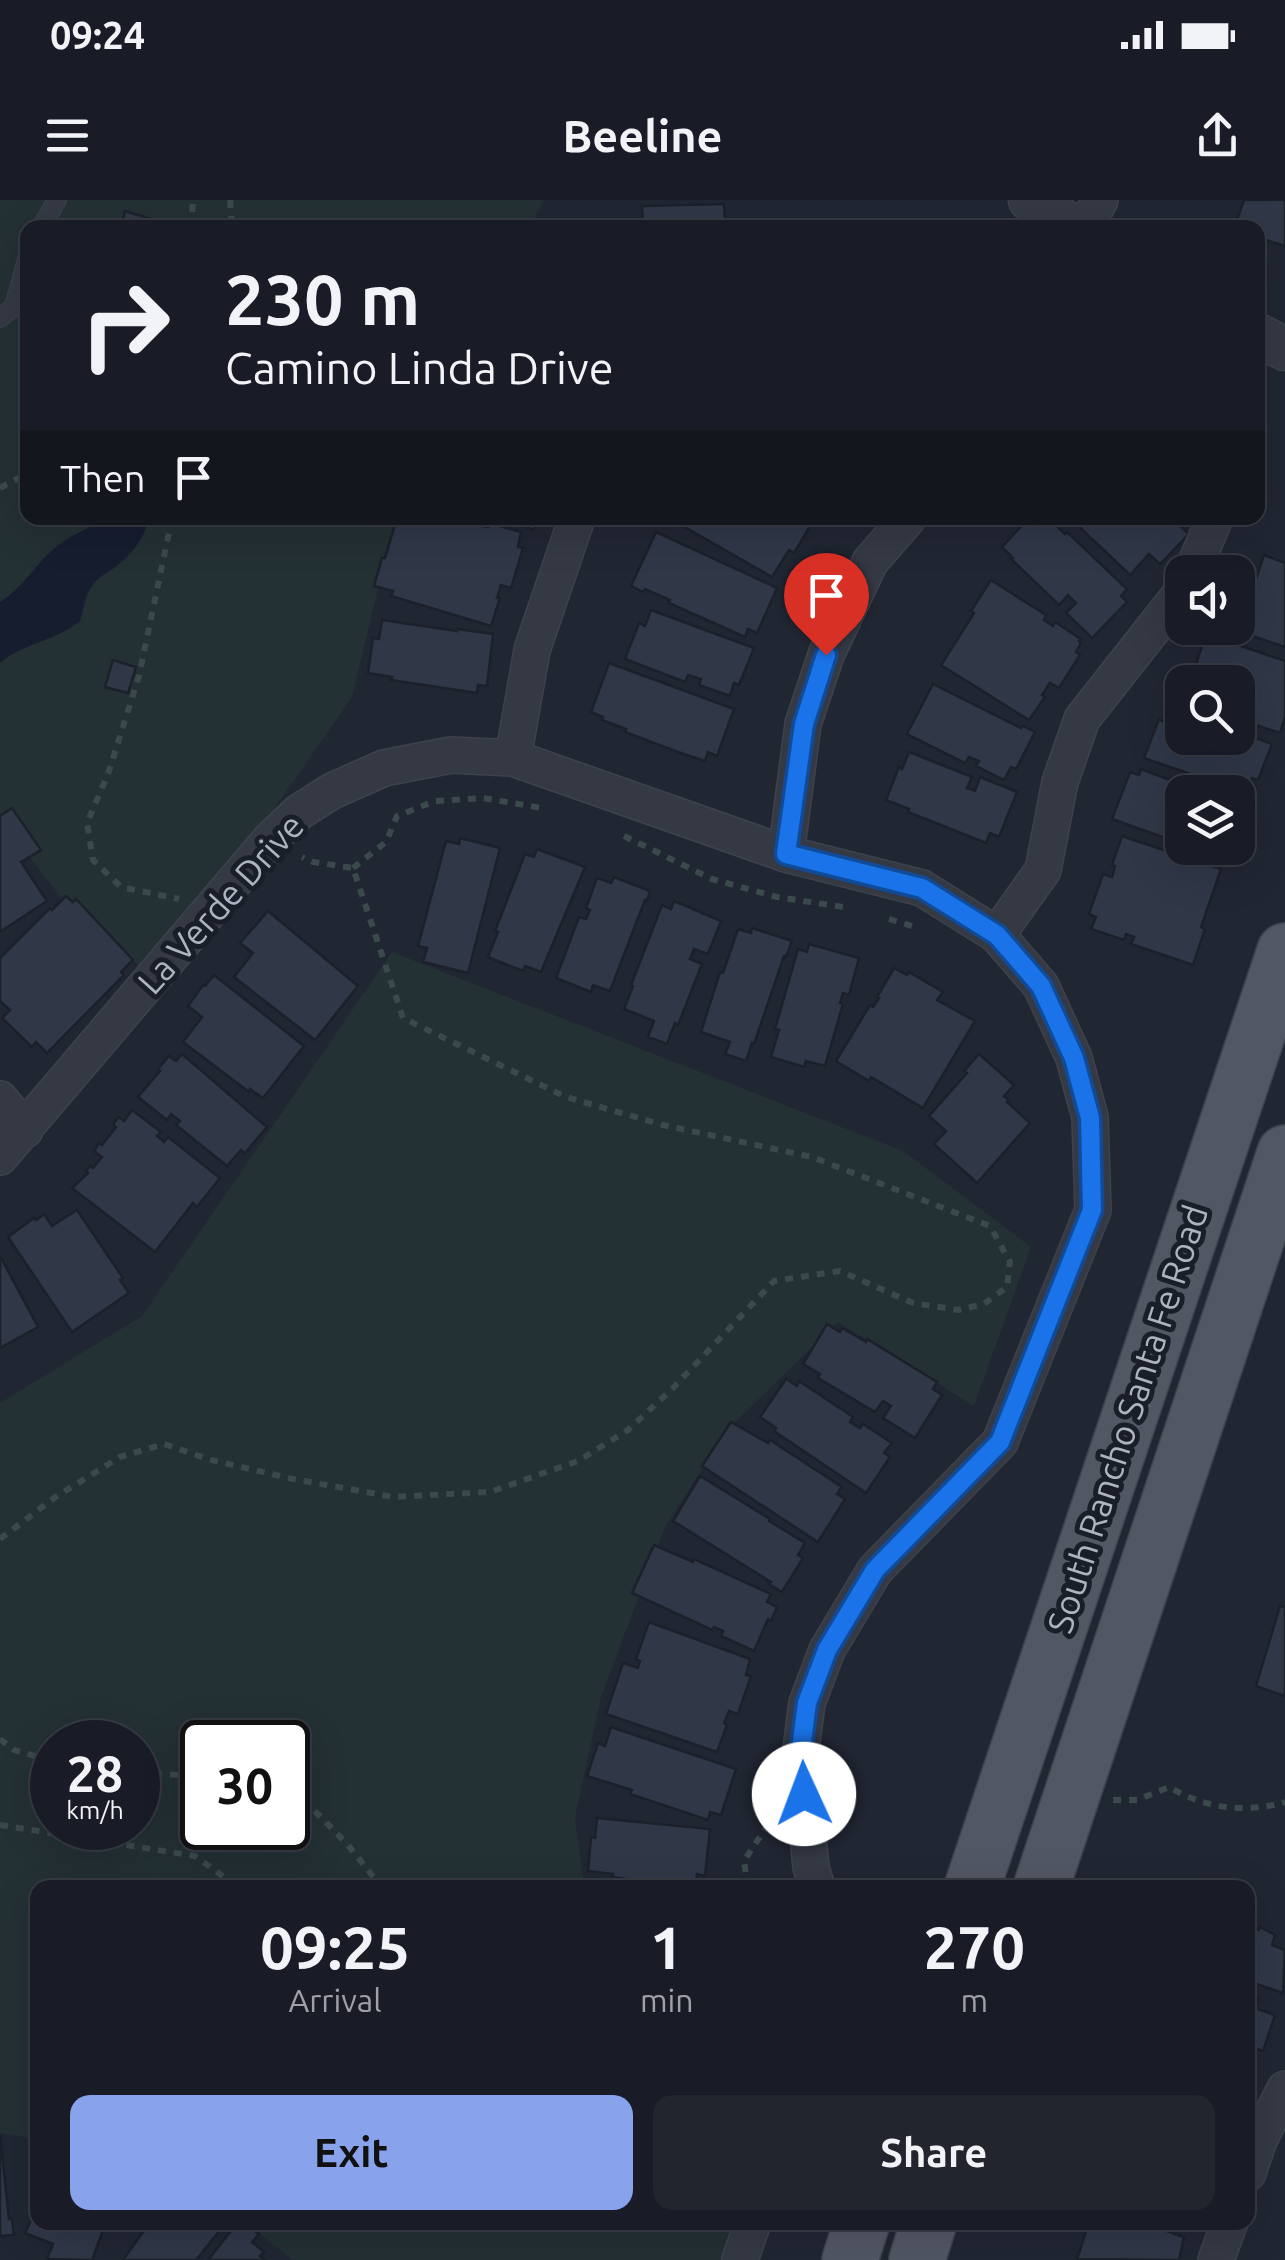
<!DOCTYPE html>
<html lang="en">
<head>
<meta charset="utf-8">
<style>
  body { margin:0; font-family:Ubuntu,sans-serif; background:#22252e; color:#f1f3f6; height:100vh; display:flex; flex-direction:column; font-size:38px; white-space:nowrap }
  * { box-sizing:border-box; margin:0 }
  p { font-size:32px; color:#9fa1a7 }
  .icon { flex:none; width:55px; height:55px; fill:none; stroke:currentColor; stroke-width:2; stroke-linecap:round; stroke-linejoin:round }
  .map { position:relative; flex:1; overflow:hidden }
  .details { position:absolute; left:30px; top:1680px; width:1225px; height:350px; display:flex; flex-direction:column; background:#191c26; border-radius:20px; box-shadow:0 10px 40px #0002,0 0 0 2px #373a43 }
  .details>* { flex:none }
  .banner { position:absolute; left:20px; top:20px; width:1245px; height:305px; border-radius:20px; box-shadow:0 10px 40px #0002,0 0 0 2px #373a43; background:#191c26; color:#f1f3f6; overflow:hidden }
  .buttons { position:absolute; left:1165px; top:355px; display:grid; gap:20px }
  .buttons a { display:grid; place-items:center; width:90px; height:90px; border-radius:20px; background:#191c26; box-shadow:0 10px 40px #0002,0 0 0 2px #373a43; font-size:50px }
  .speed { position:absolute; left:30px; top:1520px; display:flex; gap:20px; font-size:50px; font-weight:700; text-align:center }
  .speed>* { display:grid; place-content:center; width:130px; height:130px; border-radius:50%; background:#191c26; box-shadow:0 10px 40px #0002,0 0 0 2px #373a43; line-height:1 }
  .speed small { font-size:25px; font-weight:400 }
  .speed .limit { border:5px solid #111; border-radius:15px; background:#fff; color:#111 }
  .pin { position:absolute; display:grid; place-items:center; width:85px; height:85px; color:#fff; margin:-102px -42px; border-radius:50% 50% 50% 0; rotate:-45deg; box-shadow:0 0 10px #0007 }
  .pin .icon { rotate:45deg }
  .me { position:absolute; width:110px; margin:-55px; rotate:358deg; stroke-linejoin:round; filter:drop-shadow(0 0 8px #0008) }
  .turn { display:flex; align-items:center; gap:35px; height:210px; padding:0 40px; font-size:45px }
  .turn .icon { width:130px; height:130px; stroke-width:2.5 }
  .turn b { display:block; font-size:70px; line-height:85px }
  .then { display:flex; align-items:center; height:95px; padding:0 40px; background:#0003; gap:20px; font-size:38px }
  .eta { display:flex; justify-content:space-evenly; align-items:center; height:170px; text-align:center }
  .eta b { font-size:60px; font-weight:700; line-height:70px }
  .button { display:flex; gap:20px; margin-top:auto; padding:20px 40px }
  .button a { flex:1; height:115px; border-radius:20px; background:#88a3ec; color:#111; font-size:40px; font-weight:700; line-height:115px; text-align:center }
  .button a+a { background:#22252e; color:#f1f3f6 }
  .status { display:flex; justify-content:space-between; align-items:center; height:70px; padding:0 50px; background:#191c26; direction:ltr }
  .status svg { height:28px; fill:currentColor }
  header { display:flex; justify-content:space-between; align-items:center; height:130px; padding:0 40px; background:#191c26; font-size:45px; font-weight:700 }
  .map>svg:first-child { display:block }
  .green { fill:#233034; fill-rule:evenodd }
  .water { fill:#161d2f }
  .building { fill:#303747; stroke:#1c202a; stroke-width:2.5 }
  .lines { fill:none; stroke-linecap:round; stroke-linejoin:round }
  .service-casing { stroke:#3d424d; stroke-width:20 }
  .minor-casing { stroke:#3d424d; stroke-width:38 }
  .tertiary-casing { stroke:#3d424d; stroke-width:45 }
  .primary-casing { stroke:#3d424d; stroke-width:58 }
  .path { stroke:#3b494d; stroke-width:6; stroke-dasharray:8 8; stroke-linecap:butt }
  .service { stroke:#343944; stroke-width:18 }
  .minor { stroke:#343944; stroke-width:35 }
  .tertiary { stroke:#343944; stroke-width:42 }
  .primary { stroke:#525764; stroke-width:55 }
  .route-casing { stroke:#114b97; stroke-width:25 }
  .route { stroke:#1a73e8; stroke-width:18 }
  .labels { text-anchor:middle; stroke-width:10; stroke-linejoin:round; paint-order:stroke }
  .street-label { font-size:35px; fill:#aeb3c1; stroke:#1a1e28 }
</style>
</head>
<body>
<div class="status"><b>09:24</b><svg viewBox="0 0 49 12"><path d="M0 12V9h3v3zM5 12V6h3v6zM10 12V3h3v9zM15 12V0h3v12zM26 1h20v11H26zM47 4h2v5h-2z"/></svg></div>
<header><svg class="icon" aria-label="menu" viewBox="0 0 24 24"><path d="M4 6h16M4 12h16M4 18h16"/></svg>Beeline<svg class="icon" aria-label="share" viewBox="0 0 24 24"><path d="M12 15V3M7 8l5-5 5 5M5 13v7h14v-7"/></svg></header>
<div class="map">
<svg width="1285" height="2060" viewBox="0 0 1285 2060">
  <rect width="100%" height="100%" fill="#212633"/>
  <!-- green -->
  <g class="green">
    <path d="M0 0H544L530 27 28 28V318H395L352 497 222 684 140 767 59 695 0 619Z"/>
    <path d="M392 752 903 951 1031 1047 974 1206 838 1122 728 1229 665 1327 601 1497 575 1617 584 1687 38 1688 37 1939 0 1933V1203L142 1116ZM52 1542H138V1628H52ZM202 1542H288V1628H202Z"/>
    <path d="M245 2023H746L732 2060H293Z"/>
  </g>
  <!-- water -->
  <path class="water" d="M106 318H147C148 334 132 354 119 364 111 371 101 375 94 383 85 394 84 408 80 421 56 441 23 443 0 463V402C23 388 36 363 57 346 72 334 91 328 106 318Z"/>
  <!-- building -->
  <g class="building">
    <path d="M1244 0H1285V46L1260 38 1258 42V28H1234Z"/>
    <path d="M724 4 725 28H643L642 6Z"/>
    <path d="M125 11 174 26 173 28H121Z"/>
    <path d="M397 318H478L477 325 488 327 489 323 521 332 518 347 523 348 511 388 501 385 497 398H500L491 426 391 396 393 391 374 386 382 358H385Z"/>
    <path d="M505 318H538L533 330Z"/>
    <path d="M676 318H815L794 353 789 350 772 377 683 326 685 323Z"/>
    <path d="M1044 318H1048L1065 334 1067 332 1127 389 1121 396 1127 402 1092 438 1066 413 1076 403 1068 395 1059 405 1011 359 1013 358 1002 347 1028 319 1036 326Z"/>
    <path d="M1070 318H1171L1189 334 1160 364 1149 354 1130 375Z"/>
    <path d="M656 332 777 388 757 433 748 429 745 437 669 403 670 400 645 389 643 392 631 386Z"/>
    <path d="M1264 355 1285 363V447L1247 434 1245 438 1221 430V428H1238V386L1252 391Z"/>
    <path d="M991 380 1046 415 1044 420 1053 426 1055 422 1081 439 1079 441 1081 443 1076 452 1080 455 1059 488 1050 483 1042 495 1045 497 1029 520 941 465 974 413 971 411Z"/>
    <path d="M651 410 754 448 739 485 734 483 730 496 699 485 701 479 688 475 685 482 625 459 639 423 645 426Z"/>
    <path d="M382 420 457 431V429L493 434 487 486 478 485 477 493 391 480 392 477 368 473 373 438 379 439Z"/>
    <path d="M1206 434 1285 461V517L1280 533 1238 519V482H1208L1209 478 1193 473Z"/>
    <path d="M113 460 136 467 128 493 105 487Z"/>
    <path d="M609 463 734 509 717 556 708 552 705 561 678 552 625 532 626 529 602 520 603 517 591 512Z"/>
    <path d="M933 484 1021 528 1023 526 1035 532 1016 569 1011 567 1004 580 976 566 979 561 969 557 965 563 907 534Z"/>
    <path d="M1169 508 1182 513V538H1238V531L1272 544 1258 580 1252 578 1246 593 1144 558 1159 519 1164 522Z"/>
    <path d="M909 552 972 577 967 588 975 591 980 577 1017 592 999 637 990 633 986 643 908 612 909 609 886 600 899 567 902 569Z"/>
    <path d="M1141 569 1170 580 1171 577 1200 588 1199 590 1206 592H1182V644L1112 619 1130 572 1139 575Z"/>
    <path d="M12 608 41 650 21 662 47 701 0 732V616Z"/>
    <path d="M1122 636 1221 669 1201 727 1205 729 1193 765 1131 744 1134 737 1126 734 1124 740 1091 729 1096 717 1089 714 1103 674 1112 677 1115 666 1112 665Z"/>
    <path d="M460 638 500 648 468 773 423 762 427 748 418 746 446 641 459 644Z"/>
    <path d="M1192 648H1224L1220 658Z"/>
    <path d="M537 649 585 667 541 772 525 766 523 771 488 757 498 732 495 731 525 654 534 657Z"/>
    <path d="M614 677 650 691 647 701 645 700 610 791 593 785 591 792 556 778 579 717 586 719 590 710 586 708 597 678 611 683Z"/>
    <path d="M66 696 73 702 76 699 133 760 121 772 124 775 47 853 36 842 32 847 2 818 10 810 0 801V758L50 708 52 710Z"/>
    <path d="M674 701 721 721 708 754 694 749 690 759 702 764 678 825 675 823 667 844 648 837 654 821 624 809 633 786 631 785 662 705 671 709Z"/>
    <path d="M268 711 358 786 315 840 234 777 253 753 240 743Z"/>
    <path d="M752 728 792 741 786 757 784 756 754 844 752 843 746 861 725 854 730 842 701 832 720 772 723 773 738 729 751 733Z"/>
    <path d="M809 744 859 758 849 795 843 793 840 803 843 804 825 866 806 861 804 867 771 857 779 830 775 829 798 749 807 752Z"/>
    <path d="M894 768 907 775 909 772 943 792 937 800 975 821 923 908 871 877 869 881 836 861 870 805 873 807 879 798 877 797Z"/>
    <path d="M214 775 304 846 263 898 250 889 249 892 183 842 202 817 188 806 203 785 205 786Z"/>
    <path d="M182 854 267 927 245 953 241 950 227 966 176 925 180 921 171 914 167 920 138 897 160 871 158 869 169 856 176 861Z"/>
    <path d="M979 854 1014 885 1004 896 1009 900 1007 902 1030 923 977 983 934 944 946 931 929 916 967 873 964 871Z"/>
    <path d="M132 910 161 932 157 936 164 942 168 937 220 978 197 1007 193 1003 155 1052 72 988 88 973 86 971 90 966 93 968 102 957 94 951 99 943 102 945 116 927 113 924 119 917 124 921Z"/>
    <path d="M77 1010 123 1078 120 1080 129 1093 72 1132 8 1037 34 1018 36 1020 44 1014 52 1026Z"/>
    <path d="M0 1056 38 1127 0 1148Z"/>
    <path d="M827 1124 840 1132 842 1128 866 1142 867 1139 937 1182 933 1189 942 1195 915 1238 883 1218 891 1206 883 1201 875 1212 818 1178 820 1174 803 1164Z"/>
    <path d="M786 1179 797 1186 799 1181 853 1217 850 1222 860 1228 863 1224 892 1243 884 1253 890 1257 866 1293 774 1231 776 1228 760 1217Z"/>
    <path d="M731 1222 768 1243 770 1240 842 1287 837 1294 845 1299 818 1342 702 1266Z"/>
    <path d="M700 1276 770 1319 769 1321 805 1343 798 1355 803 1358 782 1392 769 1384 771 1382 673 1321Z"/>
    <path d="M654 1345 693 1362 694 1359 771 1394 767 1402 777 1407 771 1421 768 1419 754 1451 721 1436 723 1431 714 1427 712 1430 632 1393Z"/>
    <path d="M1280 1406 1285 1407V1496L1256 1486Z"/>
    <path d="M649 1422 750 1459 746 1475 751 1476 738 1514 729 1511 724 1523 727 1525 717 1552 606 1514 623 1463 638 1468 640 1461 636 1459Z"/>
    <path d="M611 1527 736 1569 721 1615 710 1612 708 1620 630 1594 632 1590 587 1576 598 1543 605 1546Z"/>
    <path d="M597 1618 710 1629 705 1676 697 1674 696 1684 669 1681V1684L632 1680 613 1677V1674L588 1671 591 1637 595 1638Z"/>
    <path d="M1248 1726 1259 1730 1260 1727 1275 1735 1272 1745 1285 1750 1283 1793 1248 1781Z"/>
    <path d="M1248 1794 1259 1798 1255 1808 1275 1815 1263 1851 1248 1846Z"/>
    <path d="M0 1935 9 2019H12L14 2035 0 2036Z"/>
    <path d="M38 2006V2022H106L92 2060 47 2059 53 2044 25 2033Z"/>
    <path d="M150 2022H223L225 2024 196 2060H123Z"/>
    <path d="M243 2022 259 2034 252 2042 264 2052 260 2056 265 2060H208L234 2027 238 2030Z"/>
    <path d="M1089 2022H1141L1184 2037 1179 2060 1077 2059Z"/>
  </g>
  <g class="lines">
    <defs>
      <g id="service">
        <path d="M41 28 57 0"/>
        <path d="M0 118 14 107 28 56"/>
      </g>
      <g id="minor">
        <path d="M1085 28 1100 0"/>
        <path d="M1192 372 1215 318"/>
        <path d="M513 558 532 450 577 318"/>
        <path d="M786 654 803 524 826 455 870 362 908 318"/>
        <path d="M997 735 1043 670 1060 582 1082 519 1182 392"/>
        <path d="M0 899 25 930"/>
        <path d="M0 957 269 641 299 612 332 591 384 568 451 555 513 558 786 654 922 688 997 735 1041 786 1074 858 1090 917 1093 1010 1000 1242 875 1370 827 1450 807 1503 800 1557 811 1667 817 1688"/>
        <path d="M1248 1973 1259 1940 1285 1889"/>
        <path d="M740 2060 753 2022"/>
        <path d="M1216 2060 1230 2022"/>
      </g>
      <g id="tertiary">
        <path d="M1030 0 1075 28"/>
        <path d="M1258 135 1285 149"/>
      </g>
      <g id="primary">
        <path d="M972 1688 1285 751"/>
        <path d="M1041 1688 1285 953"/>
        <path d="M850 2060 862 2022"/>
        <path d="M917 2060 929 2022"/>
      </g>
    </defs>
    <!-- service casing -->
    <use href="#service" class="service-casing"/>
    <!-- minor casing -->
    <use href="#minor" class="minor-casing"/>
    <!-- tertiary casing -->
    <use href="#tertiary" class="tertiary-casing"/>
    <!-- primary casing -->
    <use href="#primary" class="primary-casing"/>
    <!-- path -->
    <g class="path">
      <path d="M230 0 232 28"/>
      <path d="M191 28 193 0"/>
      <path d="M0 288 28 273"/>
      <path d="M172 318 139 476 108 574 87 623 93 660 121 687 179 699"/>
      <path d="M624 636 712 679 777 697 843 707"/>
      <path d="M353 668 386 642 397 616 435 601 483 598 547 609"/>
      <path d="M889 719 915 727"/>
      <path d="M0 1339 54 1298 120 1257 164 1244 211 1260 293 1279 394 1297 490 1292 578 1261 628 1230 673 1188 774 1081 840 1071 913 1103 958 1110 984 1104 1007 1087 1010 1062 990 1026 812 957 663 925 566 897 403 818 353 668 313 662 302 657"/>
      <path d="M0 1539 14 1550 52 1561"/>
      <path d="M138 1573 202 1576"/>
      <path d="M288 1594 310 1606 348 1645 382 1688"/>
      <path d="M1113 1600H1137L1169 1587C1204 1608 1245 1614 1285 1602"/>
      <path d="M0 1625 195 1656 239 1688"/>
      <path d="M748 1688 744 1661 767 1626 768 1609"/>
    </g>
    <!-- service -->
    <use href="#service" class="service"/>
    <!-- minor -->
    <use href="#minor" class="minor"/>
    <!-- tertiary -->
    <use href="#tertiary" class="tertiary"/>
    <!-- primary -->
    <use href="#primary" class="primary"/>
  </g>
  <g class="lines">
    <defs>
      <path id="route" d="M804 1594 800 1557 807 1503 827 1450 875 1370 1000 1242 1092 1010 1090 918 1074 858 1041 786 997 735 922 688 786 654 804 524 826 455"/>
    </defs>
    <!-- route casing -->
    <use href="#route" class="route-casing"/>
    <!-- route -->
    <use href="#route" class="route"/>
  </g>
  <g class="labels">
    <!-- street labels -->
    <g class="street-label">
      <text transform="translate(221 704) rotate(-48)" y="12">La Verde Drive</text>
      <text transform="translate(1128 1219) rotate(-72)" y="12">South Rancho Santa Fe Road</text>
    </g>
  </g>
</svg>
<div class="buttons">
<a><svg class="icon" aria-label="sound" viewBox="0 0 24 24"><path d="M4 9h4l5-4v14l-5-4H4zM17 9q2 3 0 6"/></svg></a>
<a><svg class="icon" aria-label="search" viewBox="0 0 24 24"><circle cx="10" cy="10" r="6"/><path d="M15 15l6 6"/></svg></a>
<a><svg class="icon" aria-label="layers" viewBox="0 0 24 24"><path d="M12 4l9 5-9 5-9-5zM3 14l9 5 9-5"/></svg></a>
</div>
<div class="speed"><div>28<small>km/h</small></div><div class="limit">30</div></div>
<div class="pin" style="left:826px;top:455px;background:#d93025"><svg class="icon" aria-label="arrive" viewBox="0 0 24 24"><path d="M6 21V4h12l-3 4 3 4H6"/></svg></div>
<svg class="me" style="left:804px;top:1594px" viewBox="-20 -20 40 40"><circle r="19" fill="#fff"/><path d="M0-13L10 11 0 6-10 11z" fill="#1a73e8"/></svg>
<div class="banner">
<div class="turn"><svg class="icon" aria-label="right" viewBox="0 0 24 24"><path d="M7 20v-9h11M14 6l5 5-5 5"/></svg><div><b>230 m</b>Camino Linda Drive</div></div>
<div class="then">Then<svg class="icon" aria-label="arrive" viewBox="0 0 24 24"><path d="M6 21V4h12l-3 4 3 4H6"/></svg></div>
</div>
<section class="details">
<div class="eta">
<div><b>09:25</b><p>Arrival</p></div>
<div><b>1</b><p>min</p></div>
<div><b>270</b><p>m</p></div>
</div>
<div class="button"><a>Exit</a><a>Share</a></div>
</section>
</div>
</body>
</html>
